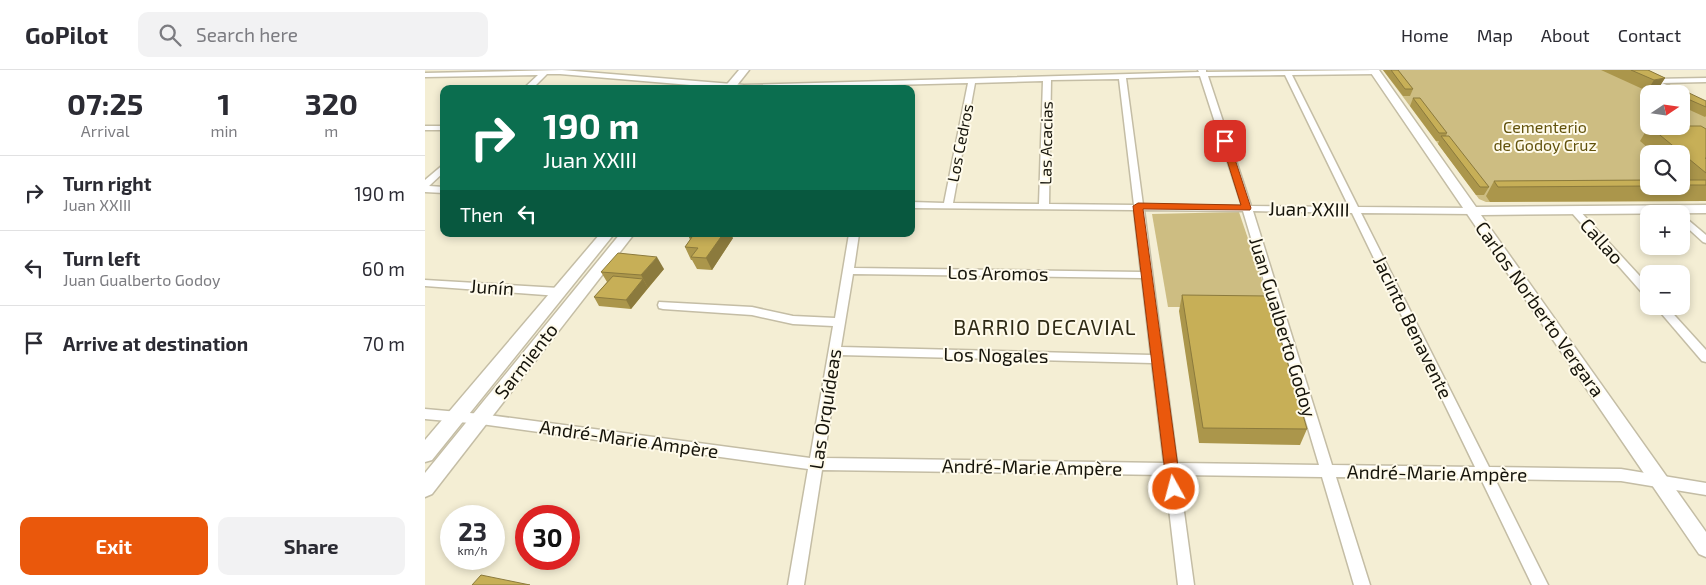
<!DOCTYPE html>
<html lang="en">
<head>
<meta charset="utf-8">
<style>
  body { margin:0; font-family:"Exo 2",sans-serif; background:#f2f2f3; color:#2b2b33; height:100vh; display:flex; flex-direction:column; font-size:19px; white-space:nowrap }
  * { box-sizing:border-box; margin:0 }
  p { font-size:16px; color:#7c7c81 }
  .icon { flex:none; width:28px; height:28px; fill:none; stroke:currentColor; stroke-width:2; stroke-linecap:round; stroke-linejoin:round }
  .map { position:relative; flex:1; overflow:hidden }
  .drawer { display:flex; flex-direction:column; background:#fff; width:425px }
  .drawer>* { flex:none }
  .hud { position:absolute; left:15px; top:15px; width:475px; height:152px; border-radius:10px; box-shadow:0 2px 8px #0003; background:#0b6e4f; color:#fff; overflow:hidden }
  .needle { width:32px; rotate:77deg }
  .controls { position:absolute; left:1215px; top:15px; display:grid; gap:10px }
  .controls a { display:grid; place-items:center; width:50px; height:50px; border-radius:10px; background:#fff; box-shadow:0 2px 8px #0003; font-size:25px }
  .speed { position:absolute; left:15px; top:435px; display:flex; gap:10px; font-size:25px; font-weight:700; text-align:center }
  .speed>* { display:grid; place-content:center; width:65px; height:65px; border-radius:50%; background:#fff; box-shadow:0 2px 8px #0003; line-height:1 }
  .speed small { font-size:12px; font-weight:400 }
  .speed .limit { border:8px solid #d22; background:#fff; color:#111 }
  .pin { position:absolute; display:grid; place-items:center; width:42px; height:42px; color:#fff; margin:-21px; border-radius:10px; box-shadow:0 2px 8px #0006 }
  .me { position:absolute; width:55px; margin:-28px; rotate:353deg; stroke-linejoin:round; filter:drop-shadow(0 0 4px #0008) }
  .turn { display:flex; align-items:center; gap:18px; height:105px; padding:0 20px; font-size:22px }
  .turn .icon { width:65px; height:65px; stroke-width:2.5 }
  .turn b { display:block; font-size:35px; line-height:42px }
  .then { display:flex; align-items:center; height:48px; padding:0 20px; background:#0003; gap:10px; font-size:19px }
  .eta { display:flex; justify-content:space-evenly; align-items:center; height:85px; text-align:center }
  .eta b { font-size:30px; font-weight:700; line-height:35px }
  .action { display:flex; gap:10px; margin-top:auto; padding:10px 20px }
  .action a { flex:1; height:58px; border-radius:10px; background:#ea580c; color:#fff; font-size:20px; font-weight:700; line-height:58px; text-align:center }
  .action a+a { background:#f2f2f3; color:#2b2b33 }
  ul { padding:0; list-style:none }
  li { display:flex; align-items:center; gap:15px; height:75px; padding:0 20px; border-top:1px solid #e1e1e2 }
  li div { flex:1 }
  li b { display:block; font-size:19px }
  li em { font-style:normal }
  header { display:flex; align-items:center; gap:30px; box-sizing:border-box; height:70px; padding:0 25px; background:#fff; border-bottom:1px solid #e1e1e2 }
  header strong { font-size:24px }
  nav { display:flex; gap:28px; margin-inline-start:auto; font-size:18px }
  .search { width:350px; height:45px; background:#f2f2f3; display:flex; align-items:center; gap:12px; box-sizing:border-box; padding:0 18px; border-radius:10px; color:#7c7c81; font-size:19px }
  main { display:flex; flex:1; min-height:0 }
  .map>svg:first-child { display:block }
  .green { fill:#cdbd82; fill-rule:evenodd }
  .lines { fill:none; stroke-linecap:round; stroke-linejoin:round }
  .minor-casing { stroke:#c4bda5; stroke-width:3 }
  .tertiary-casing { stroke:#c4bda5; stroke-width:3 }
  .secondary-casing { stroke:#c4bda5; stroke-width:3 }
  .minor { fill:#fff; fill-rule:evenodd }
  .tertiary { fill:#fff; fill-rule:evenodd }
  .secondary { fill:#fff; fill-rule:evenodd }
  .wall { fill:#ab964b }
  .shaded-wall { fill:#8b7a3d }
  .building { fill:#c7af57; stroke:#8b7a3d }
  .route { fill:#ea580c; stroke:#983908 }
  .labels { text-anchor:middle; stroke-width:4; stroke-linejoin:round; paint-order:stroke }
  .far-park-label { font-size:16px; fill:#62520c; stroke:#fffbeb }
  .far-street-label { font-size:16px; fill:#16140b; stroke:#fffbeb }
  .street-label { font-size:19px; fill:#16140b; stroke:#fffbeb }
  .quarter-label { font-size:21px; letter-spacing:1px; fill:#2f2a15; stroke:#fffbeb }
</style>
</head>
<body>
<header>
<strong>GoPilot</strong>
<div class="search"><svg class="icon" aria-label="search" viewBox="0 0 24 24"><circle cx="10" cy="10" r="6"/><path d="M15 15l6 6"/></svg>Search here</div>
<nav><a>Home</a><a>Map</a><a>About</a><a>Contact</a></nav>
</header>
<main>
<section class="drawer">
<div class="eta">
<div><b>07:25</b><p>Arrival</p></div>
<div><b>1</b><p>min</p></div>
<div><b>320</b><p>m</p></div>
</div>
<ul>
<li><svg class="icon" aria-label="right" viewBox="0 0 24 24"><path d="M7 20v-9h11M14 6l5 5-5 5"/></svg><div><b>Turn right</b><p>Juan XXIII</p></div><em>190 m</em></li>
<li><svg class="icon" aria-label="left" viewBox="0 0 24 24"><path d="M17 20v-9H6M10 6l-5 5 5 5"/></svg><div><b>Turn left</b><p>Juan Gualberto Godoy</p></div><em>60 m</em></li>
<li><svg class="icon" aria-label="arrive" viewBox="0 0 24 24"><path d="M6 21V4h12l-3 4 3 4H6"/></svg><div><b>Arrive at destination</b></div><em>70 m</em></li>
</ul>
<div class="action"><a>Exit</a><a>Share</a></div>
</section>
<div class="map">
<svg width="1281" height="515" viewBox="0 0 1281 515">
  <rect width="100%" height="100%" fill="#f4eed4"/>
  <!-- green -->
  <g class="green">
    <path d="M958 0H1193L1244 24H1224V56H1256V29L1281 41V131L1061 132 1054 129ZM1224 84H1256V116H1224Z"/>
    <path d="M814 142 846 237H743L727 144Z"/>
  </g>
  <g class="lines">
    <defs>
      <g id="minor">
        <path d="M137 0 319 15 774 2 773 0H781V2L953 0V4H950L867 5 933 137 1047 138 1052 141 1047 144 936 143 1064 397 1196 399 1281 413V425L1196 411 1070 409 1123 515H1107L1056 409 911 407 945 515H929L897 407 754 405 769 515H753L740 405 397 400 379 515H363L383 399 56 354 0 349V339L56 344 385 388 408 256 368 254 327 245 238 239 234 238 233 235 234 232 327 237 368 246 410 248 424 164H434L429 198 716 202 709 140 486 138V132L519 133 543 13 313 19 135 4H122L107 19H98L113 5 0 7V3ZM860 5 924 137 826 136 783 6ZM775 6 817 136 718 135 701 8ZM694 9 709 135 624 134 626 10ZM618 11 614 134 528 133 550 13ZM719 140 818 141 894 395 752 393ZM828 141 927 143 1050 397 907 395ZM428 204 717 208 726 285 416 277ZM415 285 727 293 739 393 399 388Z"/>
        <path d="M1199 0H1209L1229 9 1281 8V12L1237 13 1258 22 1259 24 1256 26V24H1248Z"/>
        <rect x="0" y="56" width="19" height="4"/>
        <path d="M19 94V102L4 116 19 117V123L0 122V110Z"/>
        <path d="M1150 138 1153 139 1224 216V227L1220 226 1147 143V139Z"/>
        <path d="M1256 144 1281 165V173L1278 172 1256 152Z"/>
        <path d="M0 210 134 218 139 222 134 226 0 216Z"/>
        <path d="M1230 236H1241L1281 280V292L1277 291Z"/>
      </g>
      <path id="tertiary" d="M944 0H954L1051 137 1281 135V143L1056 145 1281 462V487L1274 484Z"/>
      <g id="secondary">
        <path d="M314 0H324L309 19H298Z"/>
        <path d="M175 164H189L7 390 0 392V370Z"/>
        <path d="M195 164H209L7 424 0 427V403Z"/>
      </g>
    </defs>
    <!-- minor casing -->
    <use href="#minor" class="minor-casing"/>
    <!-- tertiary casing -->
    <use href="#tertiary" class="tertiary-casing"/>
    <!-- secondary casing -->
    <use href="#secondary" class="secondary-casing"/>
    <!-- minor -->
    <use href="#minor" class="minor"/>
    <!-- tertiary -->
    <use href="#tertiary" class="tertiary"/>
    <!-- secondary -->
    <use href="#secondary" class="secondary"/>
  </g>
  <!-- wall -->
  <g class="wall">
    <path d="M958 0H973L988 19 985 26H978Z"/>
    <path d="M1176 0H1223L1240 8 1233 19 1222 21Z"/>
    <path d="M1256 24 1281 31V46L1280 47 1256 36Z"/>
    <path d="M988 28 1022 63 1021 66 1064 117 1059 125H1051L1013 74 1014 71H1011L985 36Z"/>
    <path d="M1224 56 1281 59V131L1065 132 1061 126 1069 111 1224 110V116H1256V110H1260L1256 107V84H1230L1215 71Z"/>
    <path d="M369 164H385L384 167 370 166Z"/>
    <path d="M264 167 308 168 287 200 272 199 267 190H266L260 177 265 170Z"/>
    <path d="M239 199 206 239 174 236 169 227 182 212 176 202Z"/>
    <path d="M757 225 882 359 875 375 774 373 754 241Z"/>
  </g>
  <!-- shaded-wall -->
  <g class="shaded-wall">
    <path d="M1240 8 1233 19 1222 21 1229 10Z"/>
    <path d="M298 164H306L308 168 287 200 281 188Z"/>
    <path d="M232 187 239 199 223 218 216 205Z"/>
    <path d="M218 209 223 218 206 239 201 230Z"/>
  </g>
  <!-- building -->
  <g class="building">
    <path d="M966 0H973L988 19H980Z"/>
    <path d="M1206 0H1223L1240 8 1229 10Z"/>
    <path d="M1262 22 1281 31V37L1256 26V24H1255Z"/>
    <path d="M988 28H995L1022 63H1014Z"/>
    <path d="M1224 56H1276L1281 59V88H1280L1281 89V103Z"/>
    <path d="M1016 66H1024L1064 117H1055Z"/>
    <path d="M1224 110V116L1073 117 1069 111Z"/>
    <rect x="1256" y="110" width="25" height="5"/>
    <path d="M267 164H298L281 188 266 187 273 178 260 177 267 167H264Z"/>
    <path d="M193 183 232 187 216 205 176 202Z"/>
    <path d="M188 206 218 209 201 230 169 227Z"/>
    <path d="M757 225 843 226 882 359 778 358Z"/>
    <path d="M56 505 105 515H47Z"/>
  </g>
  <!-- route -->
  <path class="route" d="M800 68 804 71 826 138 825 140 718 139 756 419 754 423 749 425 744 423 742 419 708 136 713 133 816 135 796 71Z"/>
  <g class="labels">
    <!-- far-park labels -->
    <g class="far-park-label">
      <text x="1120" y="63">Cementerio<tspan x="1120" dy="18">de Godoy Cruz</tspan></text>
    </g>
    <!-- far-street labels -->
    <g class="far-street-label">
      <text transform="translate(535 73) rotate(-79)" y="6">Los Cedros</text>
      <text transform="translate(621 73) rotate(-89)" y="6">Las Acacias</text>
    </g>
    <!-- street labels -->
    <g class="street-label">
      <text transform="translate(884 139) rotate(1)" y="7">Juan XXIII</text>
      <text transform="translate(1177 171) rotate(48)" y="7">Callao</text>
      <text transform="translate(573 203) rotate(1)" y="7">Los Aromos</text>
      <text transform="translate(67 217) rotate(4)" y="7">Junín</text>
      <text transform="translate(1115 239) rotate(55)" y="7">Carlos Norberto Vergara</text>
      <text transform="translate(858 257) rotate(73)" y="7">Juan Gualberto Godoy</text>
      <text transform="translate(988 257) rotate(64)" y="7">Jacinto Benavente</text>
      <text transform="translate(571 285) rotate(1)" y="7">Los Nogales</text>
      <text transform="translate(101 291) rotate(-52)" y="7">Sarmiento</text>
      <text transform="translate(400 339) rotate(-81)" y="7">Las Orquídeas</text>
      <text transform="translate(204 369) rotate(8)" y="7">André-Marie Ampère</text>
      <text transform="translate(607 397) rotate(1)" y="7">André-Marie Ampère</text>
      <text transform="translate(1012 403) rotate(1)" y="7">André-Marie Ampère</text>
    </g>
    <!-- quarter labels -->
    <g class="quarter-label">
      <text x="620" y="265">BARRIO DECAVIAL</text>
    </g>
  </g>
</svg>
<div class="controls">
<a><svg class="needle" viewBox="-14 -14 28 28"><path d="M0-13l5 13h-10z" fill="#e53935"/><path d="M0 13l5-13h-10z" fill="#7c7c81"/></svg></a>
<a><svg class="icon" aria-label="search" viewBox="0 0 24 24"><circle cx="10" cy="10" r="6"/><path d="M15 15l6 6"/></svg></a>
<a>+</a>
<a>−</a>
</div>
<div class="speed"><div>23<small>km/h</small></div><div class="limit">30</div></div>
<div class="pin" style="left:800px;top:71px;background:#d93025"><svg class="icon" aria-label="arrive" viewBox="0 0 24 24"><path d="M6 21V4h12l-3 4 3 4H6"/></svg></div>
<svg class="me" style="left:749px;top:419px" viewBox="-20 -20 40 40"><circle r="17" fill="#ea580c" stroke="#fff" stroke-width="3"/><path d="M0-11L8 9 0 5-8 9z" fill="#fff"/></svg>
<div class="hud">
<div class="turn"><svg class="icon" aria-label="right" viewBox="0 0 24 24"><path d="M7 20v-9h11M14 6l5 5-5 5"/></svg><div><b>190 m</b>Juan XXIII</div></div>
<div class="then">Then<svg class="icon" aria-label="left" viewBox="0 0 24 24"><path d="M17 20v-9H6M10 6l-5 5 5 5"/></svg></div>
</div>
</div>
</main>
</body>
</html>
